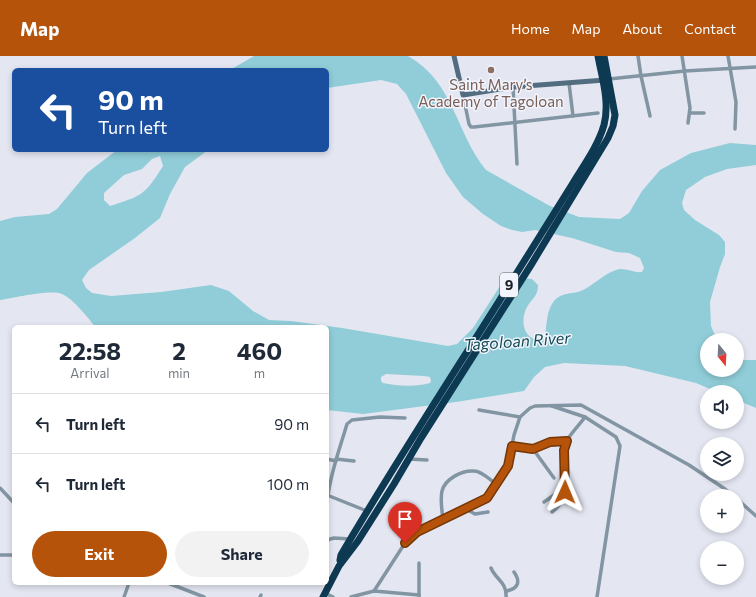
<!DOCTYPE html>
<html lang="en">
<head>
<meta charset="utf-8">
<style>
  body { margin:0; font-family:Commissioner,sans-serif; background:#f2f2f3; color:#1f2937; height:100vh; display:flex; flex-direction:column; font-size:15px; white-space:nowrap }
  * { box-sizing:border-box; margin:0 }
  p { font-size:13px; color:#747a83 }
  .icon { flex:none; width:22px; height:22px; fill:none; stroke:currentColor; stroke-width:2; stroke-linecap:round; stroke-linejoin:round }
  .map { position:relative; flex:1; overflow:hidden }
  .side { position:absolute; left:12px; top:269px; width:317px; height:260px; display:flex; flex-direction:column; background:#fff; border-radius:6px; box-shadow:0 2px 6px #0003 }
  .side>* { flex:none }
  .top-card { position:absolute; left:12px; top:12px; width:317px; height:84px; border-radius:6px; box-shadow:0 2px 6px #0003; background:#1a4fa0; color:#fff; overflow:hidden }
  .needle { width:26px; rotate:162deg }
  .controls { position:absolute; left:700px; top:277px; display:grid; gap:8px }
  .controls a { display:grid; place-items:center; width:44px; height:44px; border-radius:50%; background:#fff; box-shadow:0 2px 6px #0003; font-size:20px }
  .pin { position:absolute; display:grid; place-items:center; width:34px; height:34px; color:#fff; margin:-41px -17px; border-radius:50% 50% 50% 0; rotate:-45deg; box-shadow:0 0 4px #0007 }
  .pin .icon { rotate:45deg }
  .me { position:absolute; width:44px; margin:-22px; rotate:1deg; stroke-linejoin:round; filter:drop-shadow(0 0 3px #0008) }
  .turn { display:flex; align-items:center; gap:14px; height:84px; padding:0 20px; font-size:18px }
  .turn .icon { width:52px; height:52px; stroke-width:2.5 }
  .turn b { display:block; font-size:28px; line-height:34px }
  .eta { display:flex; justify-content:space-evenly; align-items:center; height:68px; text-align:center }
  .eta b { font-size:24px; font-weight:700; line-height:28px }
  .cta { display:flex; gap:8px; margin-top:auto; padding:8px 20px }
  .cta a { flex:1; height:46px; border-radius:24px; background:#b45309; color:#fff; font-size:16px; font-weight:700; line-height:46px; text-align:center }
  .cta a+a { background:#f2f2f3; color:#1f2937 }
  ul { padding:0; list-style:none }
  li { display:flex; align-items:center; gap:12px; height:60px; padding:0 20px; border-top:1px solid #e0e1e3 }
  li div { flex:1 }
  li b { display:block; font-size:15px }
  li em { font-style:normal }
  header { display:flex; align-items:center; gap:24px; box-sizing:border-box; height:56px; padding:0 20px; background:#b45309; color:#fff }
  header strong { font-size:19px }
  nav { display:flex; gap:22px; margin-inline-start:auto; font-size:14px }
  .map>svg:first-child { display:block }
  .water { fill:#90cdd8; fill-rule:evenodd }
  .lines { fill:none; stroke-linecap:round; stroke-linejoin:round }
  .street { stroke:#8295a2; stroke-width:3.5 }
  .secondary { stroke:#526d80; stroke-width:5 }
  .highway { stroke:#0d3952; stroke-width:7 }
  .route-casing { stroke:#753606; stroke-width:10 }
  .route { stroke:#b45309; stroke-width:7 }
  .education-dot { fill:#8d6e63; stroke:#f1f4fd; stroke-width:1.5 }
  .labels { text-anchor:middle; stroke-width:3; stroke-linejoin:round; paint-order:stroke }
  .shield { fill:#f1f4fd; stroke:#5c5e63; stroke-width:1 }
  .shield-label { font-size:14px; font-weight:bold; fill:#1c1d21 }
  .education-label { font-size:15px; fill:#785e54; stroke:#f1f4fd }
  .water-label { font-size:16px; font-style:italic; fill:#144a52; stroke:#f1f4fd }
</style>
</head>
<body>
<header>
<strong>Map</strong>
<nav><a>Home</a><a>Map</a><a>About</a><a>Contact</a></nav>
</header>
<div class="map">
<svg width="756" height="541" viewBox="0 0 756 541">
  <rect width="100%" height="100%" fill="#e4e7f2"/>
  <!-- water -->
  <path class="water" d="M254 0H408C455 27 455 76 486 114L550 150 579 161 620 163 629 157 642 135 660 114 691 97 730 87 756 89V109L727 113 705 121 686 134 682 147 684 154 695 164 719 179 725 186V198L720 211 710 246 711 270 717 284H707V314H737V301L743 304H756V352L737 344V336H717L696 327 625 310 564 307 545 311 534 321 524 335 456 346 363 358 327 354V271H95C89 262 72 242 62 238 51 233 13 242 0 244V165L15 161 49 158 57 153 87 117 117 94H208L185 111 170 138 160 162 135 182 89 214 82 224 86 232 92 237 111 240 161 236 211 229 229 235 253 255 269 264 291 265 342 272 448 290 457 288 473 272 500 230 506 223 512 221 532 223 538 229C538 241 532 242 527 251 520 264 523 283 539 284L545 280C547 269 546 255 554 245 563 235 573 239 583 234 594 229 608 214 621 213 628 213 635 217 642 216L644 212 640 202 629 197 616 196 572 182 535 174 522 176 512 174 501 170 483 158 463 141 446 117 406 38 397 28 381 24 327 32V14H230ZM160 100 163 110C145 139 142 140 110 150L104 144V137L124 119 142 113 152 103ZM386 318 424 320 430 321 431 325 430 327C416 331 397 330 383 327L381 325V321Z"/>
  <g class="lines">
    <!-- street -->
    <g class="street">
      <path d="M638 0 641 20 650 60"/>
      <path d="M682 0 690 52 688 67"/>
      <path d="M728 0 736 46 735 73"/>
      <path d="M609 23 685 15 756 11"/>
      <path d="M569 27 573 60"/>
      <path d="M513 31 517 108"/>
      <path d="M463 39 469 68 471 71H474L598 57"/>
      <path d="M690 57H704"/>
      <path d="M552 350 585 361 616 381 620 390 597 541"/>
      <path d="M479 354 520 361"/>
      <path d="M512 390 527 391 533 393 554 422"/>
      <path d="M533 393 550 386 567 385"/>
      <path d="M327 403 336 405"/>
      <path d="M336 403 354 405"/>
      <path d="M409 403 427 404"/>
      <path d="M0 432 14 447"/>
      <path d="M327 439 367 455"/>
      <path d="M328 440C331 415 340 392 347 368L352 364 380 361 405 362"/>
      <path d="M737 443 756 460"/>
      <path d="M544 446 564 432C568 419 562 406 564 393 566 381 578 371 585 361"/>
      <path d="M464 452 475 458 488 456"/>
      <path d="M552 456C560 450 566 443 564 432"/>
      <path d="M443 463C442 455 440 444 442 435 445 423 462 414 474 415 482 415 490 424 496 428"/>
      <path d="M327 484 334 482 350 483"/>
      <path d="M0 499H14"/>
      <path d="M419 507V540"/>
      <path d="M491 512C496 524 507 526 506 541"/>
      <path d="M168 527 204 541"/>
      <path d="M374 535 405 487 417 477 487 442 508 410 514 379 520 361 530 352 535 350 581 349 689 409 725 433 733 440"/>
      <path d="M506 535C518 533 521 526 514 516"/>
      <path d="M325 537 333 541"/>
      <path d="M124 541 129 527"/>
      <path d="M260 541 261 539"/>
      <path d="M351 541 374 535 419 539"/>
    </g>
    <!-- secondary -->
    <path class="secondary" d="M454 0 463 39 513 31 605 24"/>
    <!-- highway -->
    <g class="highway">
      <path d="M340 504 341 499C401 397 466 299 528 199 543 175 558 151 573 127 584 109 598 90 604 69 610 46 602 22 598 0"/>
      <path d="M323 541 339 510 358 485 394 428 421 382 531 209 608 82 613 70 615 59 604 0"/>
    </g>
  </g>
  <g class="lines">
    <defs>
      <path id="route" d="M405 487 417 476 487 442 508 410 512 390 533 393 550 386 567 385 564 394 565 436"/>
    </defs>
    <!-- route casing -->
    <use href="#route" class="route-casing"/>
    <!-- route -->
    <use href="#route" class="route"/>
  </g>
  <!-- markers -->
  <circle class="education-dot" cx="491" cy="14" r="4"/>
  <g class="labels">
    <!-- shield labels -->
    <rect class="shield" x="500" y="217" width="18" height="24" rx="3"/>
    <g class="shield-label">
      <text x="509" y="234">9</text>
    </g>
    <!-- education labels -->
    <g class="education-label">
      <text x="491" y="34">Saint Mary’s<tspan x="491" dy="17">Academy of Tagoloan</tspan></text>
    </g>
    <!-- water labels -->
    <g class="water-label">
      <text transform="translate(517 285) rotate(-4)" y="6">Tagoloan River</text>
    </g>
  </g>
</svg>
<div class="controls">
<a><svg class="needle" viewBox="-14 -14 28 28"><path d="M0-13l5 13h-10z" fill="#e53935"/><path d="M0 13l5-13h-10z" fill="#747a83"/></svg></a>
<a><svg class="icon" aria-label="sound" viewBox="0 0 24 24"><path d="M4 9h4l5-4v14l-5-4H4zM17 9q2 3 0 6"/></svg></a>
<a><svg class="icon" aria-label="layers" viewBox="0 0 24 24"><path d="M12 4l9 5-9 5-9-5zM3 14l9 5 9-5"/></svg></a>
<a>+</a>
<a>−</a>
</div>
<div class="pin" style="left:405px;top:487px;background:#d93025"><svg class="icon" aria-label="arrive" viewBox="0 0 24 24"><path d="M6 21V4h12l-3 4 3 4H6"/></svg></div>
<svg class="me" style="left:565px;top:436px" viewBox="-20 -20 40 40"><path d="M0-17L14 15 0 8-14 15z" fill="#b45309" stroke="#fff" stroke-width="4"/></svg>
<div class="top-card">
<div class="turn"><svg class="icon" aria-label="left" viewBox="0 0 24 24"><path d="M17 20v-9H6M10 6l-5 5 5 5"/></svg><div><b>90 m</b>Turn left</div></div>
</div>
<section class="side">
<div class="eta">
<div><b>22:58</b><p>Arrival</p></div>
<div><b>2</b><p>min</p></div>
<div><b>460</b><p>m</p></div>
</div>
<ul>
<li><svg class="icon" aria-label="left" viewBox="0 0 24 24"><path d="M17 20v-9H6M10 6l-5 5 5 5"/></svg><div><b>Turn left</b></div><em>90 m</em></li>
<li><svg class="icon" aria-label="left" viewBox="0 0 24 24"><path d="M17 20v-9H6M10 6l-5 5 5 5"/></svg><div><b>Turn left</b></div><em>100 m</em></li>
</ul>
<div class="cta"><a>Exit</a><a>Share</a></div>
</section>
</div>
</body>
</html>
